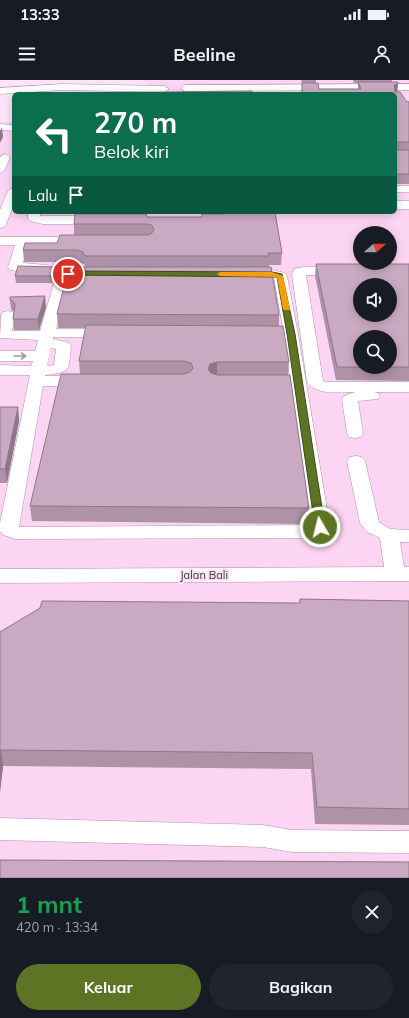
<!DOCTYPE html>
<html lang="id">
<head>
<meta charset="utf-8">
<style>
  body { margin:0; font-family:Mulish,sans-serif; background:#20242c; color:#f1f3f6; height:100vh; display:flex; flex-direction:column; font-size:15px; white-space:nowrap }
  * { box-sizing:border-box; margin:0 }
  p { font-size:13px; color:#9ea1a6 }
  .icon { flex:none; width:22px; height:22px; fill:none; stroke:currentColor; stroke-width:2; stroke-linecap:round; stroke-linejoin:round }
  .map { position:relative; height:798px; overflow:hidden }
  .side { display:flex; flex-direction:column; background:#171b24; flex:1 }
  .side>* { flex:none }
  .hud { position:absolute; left:12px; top:12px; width:385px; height:122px; border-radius:6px; box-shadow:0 2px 10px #0003; background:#0b6e4f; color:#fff; overflow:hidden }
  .needle { width:26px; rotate:70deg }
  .buttons { position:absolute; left:353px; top:146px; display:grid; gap:8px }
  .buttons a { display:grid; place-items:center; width:44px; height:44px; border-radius:50%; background:#171b24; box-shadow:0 2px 10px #0003; font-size:20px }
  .pin { position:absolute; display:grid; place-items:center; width:34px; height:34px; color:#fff; margin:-17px; border:2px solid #fff; border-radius:50%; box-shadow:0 1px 4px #0007 }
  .me { position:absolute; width:44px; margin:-22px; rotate:352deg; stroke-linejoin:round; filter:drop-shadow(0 0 3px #0008) }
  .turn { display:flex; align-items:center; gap:14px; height:84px; padding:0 16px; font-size:18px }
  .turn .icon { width:52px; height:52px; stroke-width:2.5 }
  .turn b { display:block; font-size:28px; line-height:34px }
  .then { display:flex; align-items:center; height:38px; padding:0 16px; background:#0003; gap:8px; font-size:15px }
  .round { display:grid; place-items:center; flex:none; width:42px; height:42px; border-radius:21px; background:#20242c }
  .summary { display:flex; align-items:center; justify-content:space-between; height:68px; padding:0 16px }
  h1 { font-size:24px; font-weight:700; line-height:30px; color:#1e9e55 }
  .action { display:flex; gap:8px; margin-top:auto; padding:8px 16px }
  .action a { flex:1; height:46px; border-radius:24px; background:#5d7425; color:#fff; font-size:16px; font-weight:700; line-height:46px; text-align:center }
  .action a+a { background:#20242c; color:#f1f3f6 }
  .status { display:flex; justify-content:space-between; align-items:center; height:28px; padding:0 20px; background:#171b24; direction:ltr }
  .status svg { height:11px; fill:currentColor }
  header { display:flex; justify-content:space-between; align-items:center; height:52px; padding:0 16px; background:#171b24; font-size:18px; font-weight:700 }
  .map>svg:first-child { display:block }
  .built { fill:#fdd5f4; fill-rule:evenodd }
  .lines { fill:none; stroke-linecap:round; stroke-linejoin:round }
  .minor-casing { stroke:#b091a9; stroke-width:1 }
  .minor { fill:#fff; fill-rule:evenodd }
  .wall { fill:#ae92a8; fill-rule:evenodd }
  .shaded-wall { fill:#8d7788 }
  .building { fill:#caaac3; stroke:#8d7788; fill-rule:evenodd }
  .oneway { stroke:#9e989c }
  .route { fill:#5d7425; stroke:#3c4b18 }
  .slow { fill:#f59e0b }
  .labels { text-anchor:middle; stroke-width:4; stroke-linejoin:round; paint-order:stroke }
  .street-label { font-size:11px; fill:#3d303a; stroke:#fde3f7 }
</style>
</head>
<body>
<div class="status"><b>13:33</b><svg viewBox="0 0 49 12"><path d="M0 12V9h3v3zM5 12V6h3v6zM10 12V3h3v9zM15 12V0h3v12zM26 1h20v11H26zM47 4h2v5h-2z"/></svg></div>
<header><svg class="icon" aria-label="menu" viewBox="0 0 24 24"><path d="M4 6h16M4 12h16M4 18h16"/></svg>Beeline<svg class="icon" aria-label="person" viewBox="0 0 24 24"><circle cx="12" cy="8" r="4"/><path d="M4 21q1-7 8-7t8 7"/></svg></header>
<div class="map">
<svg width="409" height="798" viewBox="0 0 409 798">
  <rect width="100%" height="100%" fill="#fde3f7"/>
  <!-- built -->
  <path class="built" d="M142 0H409V798H0V42H14V132H395V14H31V13L153 9ZM360 153H390V183H360ZM360 205H390V235H360ZM360 257H390V287H360Z"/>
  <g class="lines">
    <defs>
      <g id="minor">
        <path d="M62 4 164 6 169 9 164 12 62 10 0 14V8Z"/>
        <path d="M409 4V10L185 11 181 8 185 5Z"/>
        <path d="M0 44 14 45V51L0 50Z"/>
        <path d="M5 74 10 77 5 90 0 93V77Z"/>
        <rect x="395" y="106" width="14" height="6"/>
        <path d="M14 108V125L6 144 4 147 0 148V130L8 111 10 109Z"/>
        <rect x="395" y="121" width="14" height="8"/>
        <path d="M28 132H40V136H98L102 137 104 140 102 143 98 144H43L30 141 28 138Z"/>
        <path d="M0 157H81L85 158 87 161 85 164 81 165H28L23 183 47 185 49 188 47 191C36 193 21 192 10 190L8 187 15 165H0Z"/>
        <path d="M304 187H340L345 188 347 191 345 194 340 195H306L323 301 327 302H409V312H374L378 313 380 316 378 319 358 321 363 353 361 357 355 358 349 357 347 353 342 319 344 316 355 312C340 312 317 316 307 302L292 194 294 189Z"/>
        <path d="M66 190H272L285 193 287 196 298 254 330 447C325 453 320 456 313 458L16 459 3 455 0 451V443L30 295H0V285L31 286 33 281H0V271H35L38 260 0 258 1 235 3 232 8 231 13 232 15 235 12 251H40L56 196 61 191ZM69 198H274L284 254 310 445 19 447 43 306H83L89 304 91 301 89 298 83 296H45V295C72 292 68 291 71 266L69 263 53 259V257H108L113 256 115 253 113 250 108 249H56ZM51 268 56 269 54 285 47 286Z"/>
        <path d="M356 376 362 377 365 381 379 442 390 449 409 450V462H400L404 487H409V501L0 503V489L384 487 380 458 367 452 360 443 347 381 350 377Z"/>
        <path d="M0 738 263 745 292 750 409 751V773L292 772 263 767 0 760Z"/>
      </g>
    </defs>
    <!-- minor casing -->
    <use href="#minor" class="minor-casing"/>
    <!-- minor -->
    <use href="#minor" class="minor"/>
  </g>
  <!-- wall -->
  <g class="wall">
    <path d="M301 0H316V3L319 9H358V3H354L353 0H392V2L398 4 397 12 406 21 409 22V104H395V14L302 13V3Z"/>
    <path d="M78 132H148V134H146L147 137H202L201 132H275L282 173 281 185H269V187L279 235V246L289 282 288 295 309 428 308 444 32 441 30 426 80 294 79 281 86 248H58L57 234 86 187 84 184 78 182H24L23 170 57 163 74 155V144L78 134Z"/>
    <path d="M316 184H409V301L336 300 315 196ZM360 257H390V287H360Z"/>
    <path d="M56 193 52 203H16L15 196Z"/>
    <path d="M10 220 46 227 39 250H14L13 239 14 231 11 230Z"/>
    <path d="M0 327H18L19 341 7 403H0Z"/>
    <path d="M300 519 409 521V745L315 744 311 689 3 686 0 712V552L299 523Z"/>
  </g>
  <!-- shaded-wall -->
  <g class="shaded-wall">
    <path d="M398 4 397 13 394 14V5Z"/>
    <path d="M2 47 3 57 0 63V51Z"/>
    <path d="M396 94 395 104V95Z"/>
    <path d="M56 187V193L52 203V196Z"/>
    <path d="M45 216 46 227 39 250 38 239Z"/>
    <path d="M217 282V296L210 298 208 289 210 284Z"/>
    <path d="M18 327 19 341 7 403 5 389Z"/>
    <path d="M1 670 3 686 0 712V674Z"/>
  </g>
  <!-- building -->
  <g class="building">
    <path d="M358 2H398V4L394 5 395 12H400L406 21 409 22V62H395V70H409V94H396L395 95V14H294V13H302V3H318L319 9H361Z"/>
    <path d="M252 11 253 14H80L81 13Z"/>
    <path d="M228 132H275L282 173H268L269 176H85L83 172 77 170H23L25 163H57L60 155H147L151 154 154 150 152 145 147 144H74L75 134H146L147 137H202V134H223L228 133Z"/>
    <path d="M316 184H409V287H390V257H360V287H337ZM360 205H390V235H360Z"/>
    <path d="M18 186 56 187 52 196H15Z"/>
    <path d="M69 187H271L279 235 57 234Z"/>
    <path d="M45 216 38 239H13L15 225 13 221 10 220V217Z"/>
    <path d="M86 245 283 246 289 282H217L210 284 208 289 211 293 217 295H290L309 428 30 426 61 294H184L190 292 193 288 191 283 184 281H79Z"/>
    <path d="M0 327H18L5 389H0Z"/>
    <path d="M300 519 409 521V729L317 727 312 673 1 670 0 674V552L40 528 42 521 300 523Z"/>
    <path d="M0 780 409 782V798H0Z"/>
  </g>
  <!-- one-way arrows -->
  <defs><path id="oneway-shaft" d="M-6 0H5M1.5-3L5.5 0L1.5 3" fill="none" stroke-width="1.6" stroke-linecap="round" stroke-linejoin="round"/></defs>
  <use class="oneway" href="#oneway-shaft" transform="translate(20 276)"/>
  <!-- route -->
  <path class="route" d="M68 191 272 192 282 194 295 254 325 447 324 449H317L315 447 287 254 277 197 65 195V192Z"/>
  <!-- slow -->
  <path class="slow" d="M272 192 283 196 290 229 289 230H284L283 229 277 197 220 196 217 194 220 192Z"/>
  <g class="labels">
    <!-- street labels -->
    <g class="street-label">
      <text x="204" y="499">Jalan Bali</text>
    </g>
  </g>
</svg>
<div class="buttons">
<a><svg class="needle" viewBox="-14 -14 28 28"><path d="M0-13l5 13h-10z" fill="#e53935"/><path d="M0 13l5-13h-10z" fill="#9ea1a6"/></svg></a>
<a><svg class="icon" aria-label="sound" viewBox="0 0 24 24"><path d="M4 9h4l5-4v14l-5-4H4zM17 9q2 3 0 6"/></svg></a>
<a><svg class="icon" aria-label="search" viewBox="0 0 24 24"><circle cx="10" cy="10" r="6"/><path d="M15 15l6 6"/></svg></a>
</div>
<div class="pin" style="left:68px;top:194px;background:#d93025"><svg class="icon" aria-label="arrive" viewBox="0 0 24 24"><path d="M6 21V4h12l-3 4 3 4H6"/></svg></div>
<svg class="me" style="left:320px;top:447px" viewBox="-20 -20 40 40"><circle r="17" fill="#5d7425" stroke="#fff" stroke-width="3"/><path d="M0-11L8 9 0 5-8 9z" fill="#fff"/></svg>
<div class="hud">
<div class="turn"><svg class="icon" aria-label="left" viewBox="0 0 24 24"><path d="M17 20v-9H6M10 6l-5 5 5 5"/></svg><div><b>270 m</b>Belok kiri</div></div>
<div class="then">Lalu<svg class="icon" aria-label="arrive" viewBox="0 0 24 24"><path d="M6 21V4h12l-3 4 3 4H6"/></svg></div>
</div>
</div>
<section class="side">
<div class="summary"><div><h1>1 mnt</h1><p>420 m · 13:34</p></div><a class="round"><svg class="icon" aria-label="close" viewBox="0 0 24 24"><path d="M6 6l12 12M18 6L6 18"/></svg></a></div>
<div class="action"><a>Keluar</a><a>Bagikan</a></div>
</section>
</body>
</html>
